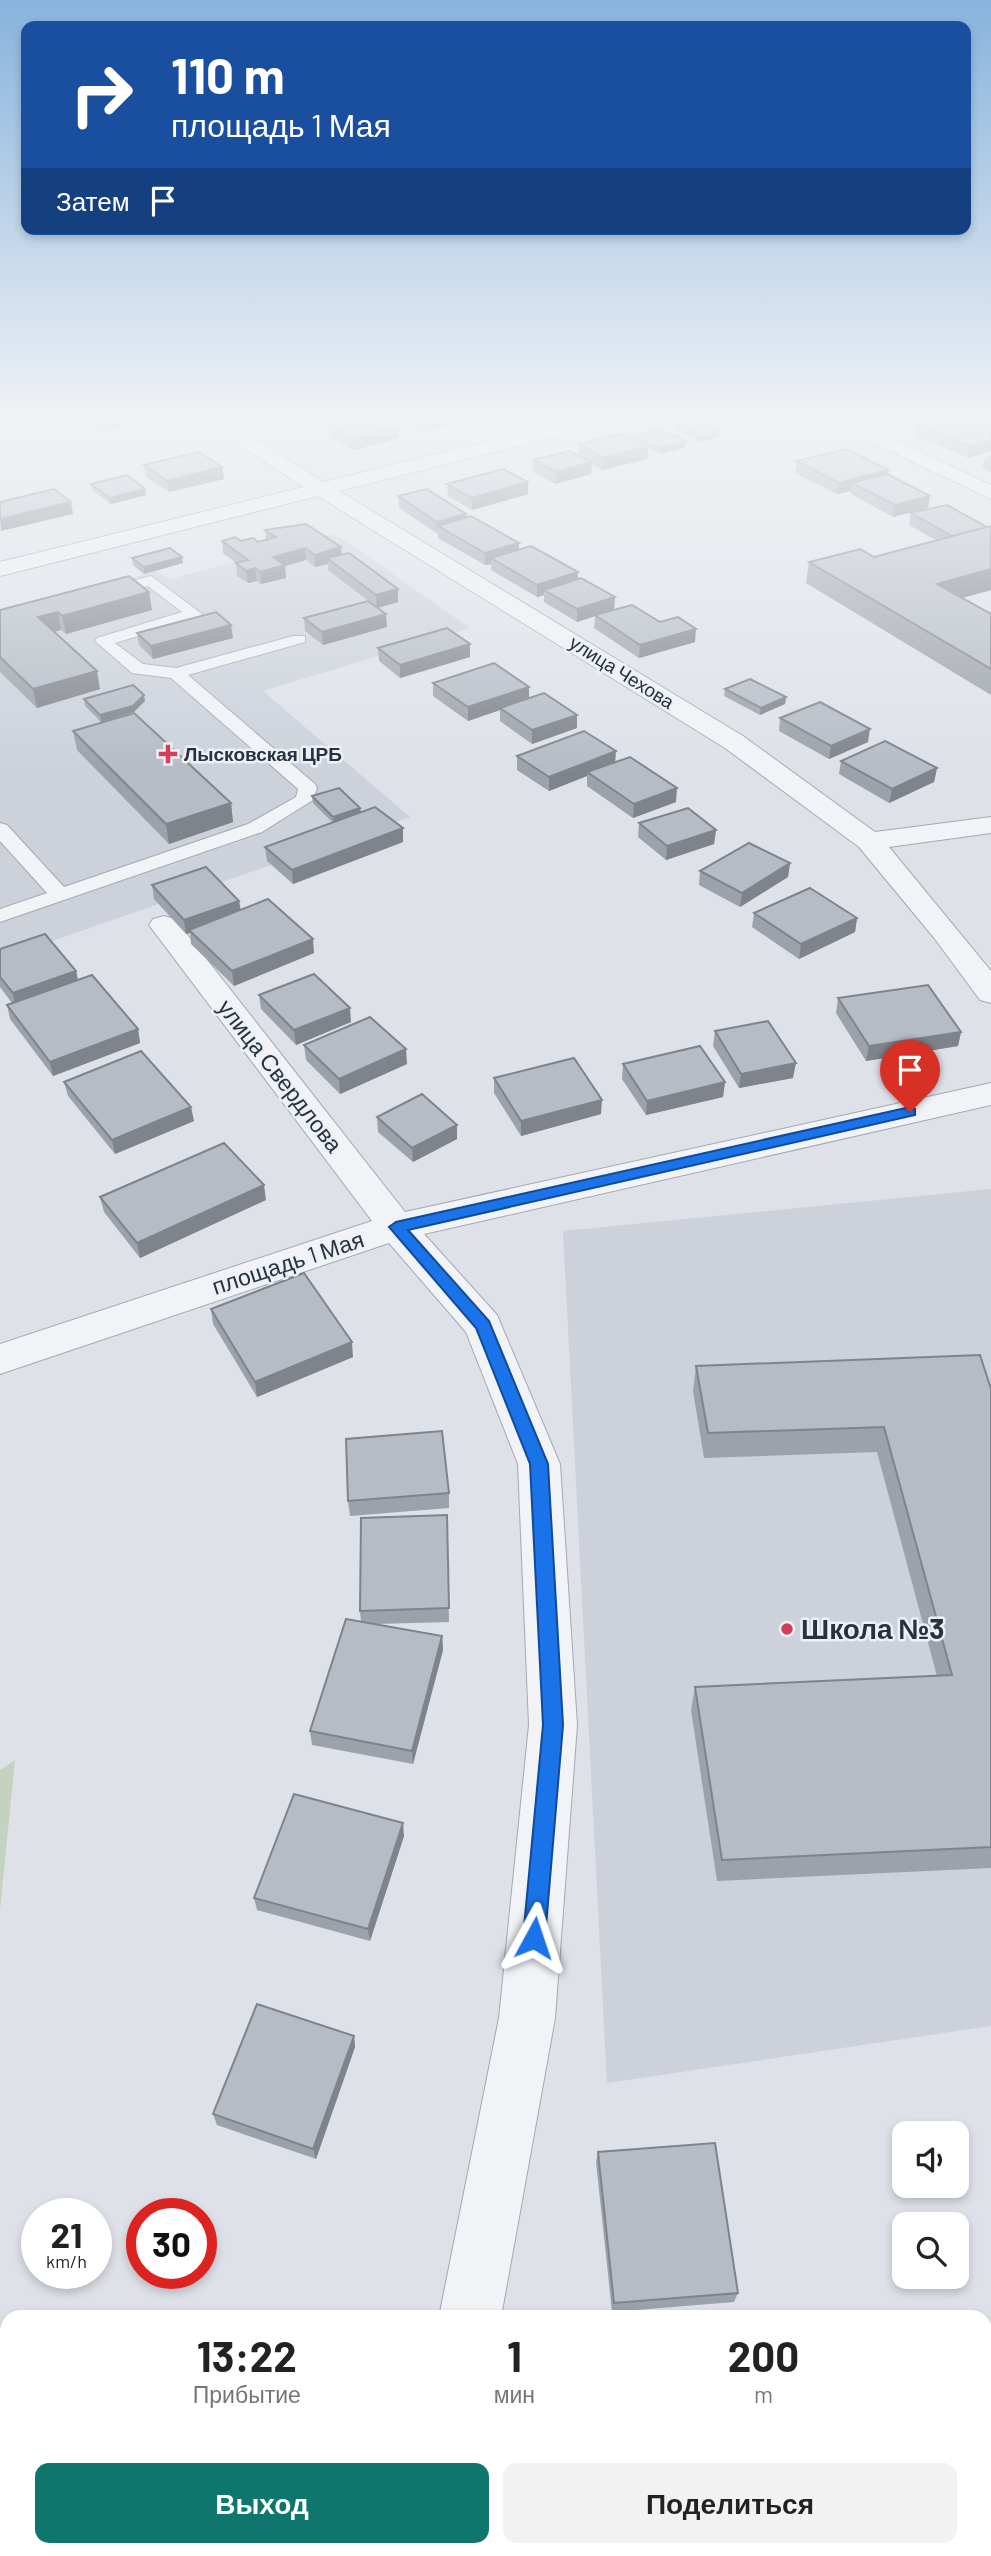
<!DOCTYPE html>
<html lang="ru">
<head>
<meta charset="utf-8">
<style>
  body { margin:0; font-family:Barlow,sans-serif; background:#f2f2f2; color:#222; height:100vh; display:flex; flex-direction:column; font-size:26px; white-space:nowrap }
  * { box-sizing:border-box; margin:0 }
  p { font-size:23px; color:#767676 }
  .icon { flex:none; width:38px; height:38px; fill:none; stroke:currentColor; stroke-width:2; stroke-linecap:round; stroke-linejoin:round }
  .map { position:relative; flex:1; overflow:hidden }
  .panel { position:absolute; left:0px; top:2310px; width:992px; height:247px; display:flex; flex-direction:column; background:#fff; border-radius:21px 21px 0 0; box-shadow:0 4px 10px #0003 }
  .panel>* { flex:none }
  .hud { position:absolute; left:21px; top:21px; width:950px; height:214px; border-radius:14px; box-shadow:0 4px 10px #0003; background:#1a4fa0; color:#fff; overflow:hidden }
  .controls { position:absolute; left:892px; top:2121px; display:grid; gap:14px }
  .controls a { display:grid; place-items:center; width:77px; height:77px; border-radius:14px; background:#fff; box-shadow:0 4px 10px #0003; font-size:35px }
  .speed { position:absolute; left:21px; top:2198px; display:flex; gap:14px; font-size:35px; font-weight:700; text-align:center }
  .speed>* { display:grid; place-content:center; width:91px; height:91px; border-radius:50%; background:#fff; box-shadow:0 4px 10px #0003; line-height:1 }
  .speed small { font-size:18px; font-weight:400 }
  .speed .limit { border:10px solid #d22; background:#fff; color:#111 }
  .pin { position:absolute; display:grid; place-items:center; width:60px; height:60px; color:#fff; margin:-72px -30px; border-radius:50% 50% 50% 0; rotate:-45deg; box-shadow:0 0 7px #0007 }
  .pin .icon { rotate:45deg }
  .me { position:absolute; width:77px; margin:-38px; rotate:5deg; stroke-linejoin:round; filter:drop-shadow(0 0 5px #0008) }
  .turn { display:flex; align-items:center; gap:24px; height:147px; padding:0 35px; font-size:32px }
  .turn .icon { width:91px; height:91px; stroke-width:2.5 }
  .turn b { display:block; font-size:49px; line-height:60px }
  .then { display:flex; align-items:center; height:66px; padding:0 35px; background:#0003; gap:14px; font-size:26px }
  .eta { display:flex; justify-content:space-evenly; align-items:center; height:119px; text-align:center }
  .eta b { font-size:42px; font-weight:700; line-height:49px }
  .primary-button { display:flex; gap:14px; margin-top:auto; padding:14px 35px }
  .primary-button a { flex:1; height:80px; border-radius:14px; background:#0f766e; color:#fff; font-size:28px; font-weight:700; line-height:80px; text-align:center }
  .primary-button a+a { background:#f2f2f2; color:#222 }
  .map>svg:first-child { display:block }
  .built { fill:#ccd1da }
  .green { fill:#c5d2bf }
  .lines { fill:none; stroke-linecap:round; stroke-linejoin:round }
  .lane-casing { stroke:#a3a9b2; stroke-width:2 }
  .street-casing { stroke:#a3a9b2; stroke-width:2 }
  .lane { fill:#f1f3f6; fill-rule:evenodd }
  .street { fill:#f1f3f6; fill-rule:evenodd }
  .wall { fill:#9ca2a9 }
  .shaded-wall { fill:#7f848a }
  .building { fill:#b5bcc5; stroke:#7f848a; stroke-width:2 }
  .route { fill:#1a73e8; stroke:#114b97; stroke-width:2 }
  .poi-dot { fill:#d23e5c; stroke:#edf1f6; stroke-width:2.5 }
  .labels { text-anchor:middle; stroke-width:5; stroke-linejoin:round; paint-order:stroke }
  .far-street-label { font-size:19px; fill:#27313f; stroke:#edf1f6 }
  .far-poi-label { font-size:19px; font-weight:bold; fill:#27313f; stroke:#edf1f6; text-anchor:start }
  .street-label { font-size:23px; fill:#27313f; stroke:#edf1f6 }
  .near-poi-label { font-size:28px; font-weight:bold; fill:#27313f; stroke:#edf1f6; text-anchor:start }
</style>
</head>
<body>
<div class="map">
<svg width="991" height="2556" viewBox="0 0 991 2556">
  <rect width="100%" height="100%" fill="#dee2e8"/>
  <!-- built -->
  <g class="built">
    <path d="M336 534 470 628 263 691 410 817 0 959V614L157 571 171 579Z"/>
    <path d="M991 1189V2026L607 2083 563 1231Z"/>
  </g>
  <!-- green -->
  <path class="green" d="M15 1760 0 1910V1770Z"/>
  <g class="lines">
    <defs>
      <g id="lane">
        <path d="M844 414H866L836 424 829 420Z"/>
        <path d="M151 576 202 614 200 617 115 643 143 664 176 668 293 636H305V642L188 675 315 784 317 788 313 800 262 832 0 922V909L47 893 0 841V823L7 825 64 887 248 824 296 797 298 789 171 678 132 673 95 641 97 638 182 612 148 586 107 597 99 592 101 589Z"/>
      </g>
      <g id="street">
        <path d="M190 414H213L324 482 599 414H631L629 418 339 491 743 736 875 832 991 817V833L889 847 991 971V1003L980 1000 935 939 859 847 725 748 318 496 0 576V562L304 487Z"/>
        <path d="M814 414H839L991 485V499Z"/>
        <path d="M164 916 175 919 405 1212 991 1083V1105L424 1234 497 1315 560 1464 577 1725 555 2018 501 2317H439L499 2018 529 1725 518 1464 466 1332 389 1243 0 1374V1344L372 1221 149 925 153 919Z"/>
        <path d="M435 2550H501L502 2556H434Z"/>
      </g>
    </defs>
    <!-- lane casing -->
    <use href="#lane" class="lane-casing"/>
    <!-- street casing -->
    <use href="#street" class="street-casing"/>
    <!-- lane -->
    <use href="#lane" class="lane"/>
    <!-- street -->
    <use href="#street" class="street"/>
  </g>
  <!-- wall -->
  <g class="wall">
    <path d="M77 414H141L142 421 102 431Z"/>
    <path d="M401 414H463V421L423 432 401 422Z"/>
    <path d="M917 424 991 427V451L968 458 915 435Z"/>
    <path d="M330 425 399 438 354 450 330 437Z"/>
    <path d="M678 425 719 431V437L700 442 677 431Z"/>
    <path d="M634 436 686 447 660 454 648 448 647 459 602 470 592 463 591 474 555 484 533 472V460L578 456 579 444 634 440Z"/>
    <path d="M991 455V472L982 468 985 457Z"/>
    <path d="M797 461 888 470 887 474 930 496 928 508 893 517 851 494V491L837 494 795 473Z"/>
    <path d="M144 465 222 467 224 479 169 492 146 477Z"/>
    <path d="M91 484 145 489 146 495 111 504 92 490Z"/>
    <path d="M447 484 528 494 472 510 448 496Z"/>
    <path d="M398 496 466 514V518L519 550 615 597 614 610 660 622 695 642 639 658 594 628 595 616 577 622 544 602V595L537 597 491 570V564L485 565 438 538V534L399 508Z"/>
    <path d="M911 513 987 527 991 526V590L962 598 991 614V695L806 583 809 562 874 557 936 540 909 525Z"/>
    <path d="M265 530 342 554 398 589V602L377 608 387 627 323 645 305 631 304 618 375 606 328 570V564L315 567 306 560 285 566 286 578 261 584 257 581 248 583 237 576 236 563 223 553 222 541 258 542 266 540Z"/>
    <path d="M132 558 183 563 144 574 133 565Z"/>
    <path d="M0 610H152L66 634 61 630 54 632 100 689 37 708 0 672Z"/>
    <path d="M137 633 233 638 153 659 139 645Z"/>
    <path d="M378 648 470 657 400 678 379 661Z"/>
    <path d="M433 683 529 698 577 728 532 744 500 721V710L468 721 433 696Z"/>
    <path d="M725 689 786 697 785 704 760 715 724 696Z"/>
    <path d="M84 699 145 701 101 722 85 706Z"/>
    <path d="M780 718 868 742 829 759 779 731Z"/>
    <path d="M73 731 231 803 233 822 169 844 77 750Z"/>
    <path d="M517 756 615 762 676 802 633 818 587 786V776L549 791 517 770Z"/>
    <path d="M841 761 937 768 934 782 889 803 839 774Z"/>
    <path d="M312 796 360 808 361 812 403 828V842L293 884 267 861 265 847 332 822 313 803Z"/>
    <path d="M639 823 716 830 714 844 666 860 638 837Z"/>
    <path d="M790 863 788 877 740 907 699 885 700 871Z"/>
    <path d="M152 885 239 901 241 910 314 953 234 986 191 944 190 933 186 934 154 899Z"/>
    <path d="M754 913 857 918 855 932 799 959 752 927Z"/>
    <path d="M0 949 76 971 78 980 138 1029 140 1043 53 1076 10 1019 7 1005 12 1003 0 987Z"/>
    <path d="M259 995 351 1022 296 1045 261 1009Z"/>
    <path d="M838 998 961 1032 958 1046 866 1061 836 1013Z"/>
    <path d="M715 1031 793 1078 739 1088 713 1046Z"/>
    <path d="M304 1045 407 1064 340 1094 306 1060Z"/>
    <path d="M623 1064 725 1082 723 1097 646 1115 622 1079Z"/>
    <path d="M494 1078 601 1114 521 1136 494 1093Z"/>
    <path d="M64 1082 194 1121 115 1154 68 1096Z"/>
    <path d="M377 1117 457 1125V1139L413 1162 378 1132Z"/>
    <path d="M100 1197 266 1200 140 1258 104 1212Z"/>
    <path d="M211 1309 353 1357 257 1397 213 1324Z"/>
    <path d="M696 1366 991 1389V1868L717 1881 691 1710 695 1687 937 1676 877 1452 704 1458 693 1391Z"/>
    <path d="M449 1493V1508L350 1516 348 1501Z"/>
    <path d="M447 1515 449 1622 376 1624 442 1636 443 1650 413 1764 312 1745 310 1731 361 1622 360 1611Z"/>
    <path d="M404 1836 370 1941 257 1910 254 1898Z"/>
    <path d="M354 2036 355 2047 316 2159 217 2125 213 2114Z"/>
    <path d="M598 2152 738 2293 734 2302 612 2312 596 2162Z"/>
  </g>
  <!-- shaded-wall -->
  <g class="shaded-wall">
    <path d="M123 414H141L142 421 102 431 100 419Z"/>
    <path d="M448 414H463V421L423 432V421Z"/>
    <path d="M399 427V438L354 450 353 438Z"/>
    <path d="M719 431V437L700 442V436Z"/>
    <path d="M991 440V451L968 458 970 446Z"/>
    <path d="M686 441V447L660 454V448Z"/>
    <path d="M648 447 647 459 602 470 603 458Z"/>
    <path d="M592 462 591 474 555 484 556 472Z"/>
    <path d="M222 467 224 479 169 492 167 481Z"/>
    <path d="M888 470 886 482 852 483 851 491 837 494 839 483Z"/>
    <path d="M528 482V494L472 510V498Z"/>
    <path d="M145 489 146 495 111 504 110 498Z"/>
    <path d="M930 496 928 508 893 517 895 505Z"/>
    <path d="M71 502 73 514 1 531 0 519Z"/>
    <path d="M466 514V526H438L437 534V522Z"/>
    <path d="M519 543V555L491 558V564L485 565V553Z"/>
    <path d="M341 547 342 560 327 558 328 564 315 567V555Z"/>
    <path d="M305 548 306 560 285 566 286 578 261 584 260 572 273 557Z"/>
    <path d="M182 557 183 563 144 574V567Z"/>
    <path d="M255 568 257 581 248 583 246 571Z"/>
    <path d="M991 569V590L933 606 937 584Z"/>
    <path d="M578 572V585L544 590V595L537 597V585Z"/>
    <path d="M398 589V602L377 608 376 595Z"/>
    <path d="M149 592 152 610 66 634 62 616Z"/>
    <path d="M615 597 614 610 577 622V609Z"/>
    <path d="M58 612 61 630 41 635 38 617Z"/>
    <path d="M386 614 387 627 323 645 322 632Z"/>
    <path d="M231 625 233 638 153 659 151 646Z"/>
    <path d="M696 629 695 642 639 658 640 645Z"/>
    <path d="M470 644V657L400 678V665Z"/>
    <path d="M97 671 100 689 37 708 33 689Z"/>
    <path d="M529 687V700L500 708V710L468 721V707Z"/>
    <path d="M144 695 145 701 134 712 101 722 100 715Z"/>
    <path d="M786 697 785 704 760 715 761 708Z"/>
    <path d="M577 715V728L532 744V730Z"/>
    <path d="M870 729 868 742 829 759 831 746Z"/>
    <path d="M616 751 615 765 587 772V776L549 791V777Z"/>
    <path d="M937 768 934 782 889 803 892 789Z"/>
    <path d="M677 788 676 802 633 818 634 804Z"/>
    <path d="M231 803 233 822 169 844 166 824Z"/>
    <path d="M360 808 361 816 334 824 333 817Z"/>
    <path d="M403 828V842L293 884 292 870Z"/>
    <path d="M716 830 714 844 666 860 667 846Z"/>
    <path d="M790 863 788 877 740 907 742 893Z"/>
    <path d="M239 901 241 915 189 930 190 933 186 934 184 920Z"/>
    <path d="M857 918 855 932 799 959 801 944Z"/>
    <path d="M313 939 314 953 234 986 232 971Z"/>
    <path d="M76 971 79 985 16 1008 13 993Z"/>
    <path d="M350 1008 351 1022 296 1045 294 1030Z"/>
    <path d="M138 1029 140 1043 53 1076 50 1062Z"/>
    <path d="M961 1032 958 1046 866 1061 869 1046Z"/>
    <path d="M406 1049 407 1064 340 1094 339 1079Z"/>
    <path d="M796 1063 793 1078 739 1088 741 1074Z"/>
    <path d="M725 1082 723 1097 646 1115 647 1101Z"/>
    <path d="M602 1100 601 1114 521 1136V1121Z"/>
    <path d="M191 1107 194 1121 115 1154 112 1140Z"/>
    <path d="M457 1125V1139L413 1162 412 1148Z"/>
    <path d="M264 1185 266 1200 140 1258 137 1243Z"/>
    <path d="M352 1342 353 1357 257 1397 255 1382Z"/>
    <path d="M442 1636 443 1650 413 1764 412 1751Z"/>
    <path d="M403 1823 404 1836 370 1941 368 1929Z"/>
    <path d="M354 2036 355 2047 316 2159 313 2149Z"/>
    <path d="M168 2550H177L175 2556H165Z"/>
  </g>
  <!-- building -->
  <g class="building">
    <path d="M92 414H123L100 419Z"/>
    <path d="M374 414 399 427 353 438 330 425Z"/>
    <path d="M408 414H448L423 421Z"/>
    <path d="M953 414H959L991 427V440L970 446 917 424Z"/>
    <path d="M697 420 719 431 700 436 678 425Z"/>
    <path d="M660 429 686 441 660 448 634 436Z"/>
    <path d="M623 434 648 447 603 458 579 444Z"/>
    <path d="M846 449 888 470 839 483 797 461Z"/>
    <path d="M569 451 592 462 556 472 533 460Z"/>
    <path d="M199 452 222 467 167 481 144 465Z"/>
    <path d="M503 469 528 482 472 498 447 484Z"/>
    <path d="M887 474 930 496 895 505 852 483Z"/>
    <path d="M127 475 145 489 110 498 91 484Z"/>
    <path d="M54 489 71 502 0 519V502Z"/>
    <path d="M427 489 466 514 437 522 398 496Z"/>
    <path d="M947 505 987 527 952 536 911 513Z"/>
    <path d="M471 516 519 543 485 553 438 526Z"/>
    <path d="M306 524 341 547 315 555 305 548 273 557 285 565 260 572 255 568 246 571 236 563 248 560 222 541 235 537 241 541 253 538 258 542 276 537 265 530Z"/>
    <path d="M991 526V569L937 584 991 614V669L809 562 860 549 874 557Z"/>
    <path d="M531 546 578 572 537 585 491 558Z"/>
    <path d="M170 548 182 557 144 567 132 558Z"/>
    <path d="M349 553 398 589 376 595 327 558Z"/>
    <path d="M129 576 149 592 62 616 58 612 38 617 97 671 33 689 0 657V610Z"/>
    <path d="M581 578 615 597 577 609 544 590Z"/>
    <path d="M368 601 386 614 322 632 304 618Z"/>
    <path d="M632 605 660 622 678 617 696 629 640 645 595 615Z"/>
    <path d="M216 612 231 625 151 646 137 633Z"/>
    <path d="M447 628 470 644 400 665 378 648Z"/>
    <path d="M494 663 529 687 468 707 433 683Z"/>
    <path d="M750 679 786 697 761 708 725 689Z"/>
    <path d="M133 685 144 695 133 706 100 715 84 699Z"/>
    <path d="M544 693 577 715 532 730 500 708Z"/>
    <path d="M820 702 870 729 831 746 780 718Z"/>
    <path d="M134 713 231 803 166 824 73 731Z"/>
    <path d="M584 731 616 751 549 777 517 756Z"/>
    <path d="M885 741 937 768 892 789 841 761Z"/>
    <path d="M630 757 677 788 634 804 587 772Z"/>
    <path d="M339 788 360 808 333 817 312 796Z"/>
    <path d="M375 807 403 828 292 870 265 847Z"/>
    <path d="M688 808 716 830 667 846 639 823Z"/>
    <path d="M749 843 790 863 742 893 700 871Z"/>
    <path d="M206 867 239 901 184 920 152 885Z"/>
    <path d="M810 888 857 918 801 944 754 913Z"/>
    <path d="M268 899 313 939 232 971 189 930Z"/>
    <path d="M45 934 76 971 13 993 0 977V949Z"/>
    <path d="M314 974 350 1008 294 1030 259 995Z"/>
    <path d="M92 975 138 1029 50 1062 7 1005Z"/>
    <path d="M928 985 961 1032 869 1046 838 998Z"/>
    <path d="M370 1017 406 1049 339 1079 304 1045Z"/>
    <path d="M768 1021 796 1063 741 1074 715 1031Z"/>
    <path d="M700 1046 725 1082 647 1101 623 1064Z"/>
    <path d="M141 1051 191 1107 112 1140 64 1082Z"/>
    <path d="M574 1058 602 1100 521 1121 494 1078Z"/>
    <path d="M422 1094 457 1125 412 1148 377 1117Z"/>
    <path d="M224 1143 264 1185 137 1243 100 1197Z"/>
    <path d="M304 1273 352 1342 255 1382 211 1309Z"/>
    <path d="M980 1355 991 1389V1847L722 1860 695 1687 952 1675 884 1427 708 1433 696 1366Z"/>
    <path d="M442 1431 449 1493 348 1501 346 1439Z"/>
    <path d="M447 1515 449 1608 360 1611 361 1518Z"/>
    <path d="M346 1619 442 1636 412 1751 310 1731Z"/>
    <path d="M294 1794 403 1823 368 1929 254 1898Z"/>
    <path d="M257 2004 354 2036 313 2149 213 2114Z"/>
    <path d="M715 2143 738 2293 614 2303 598 2152Z"/>
    <path d="M7 2546V2550H168L165 2556H3Z"/>
  </g>
  <!-- sky -->
  <linearGradient id="sky" x2="0" y2="1"><stop stop-color="#87b3dc"/><stop offset="0.54" stop-color="#f0f2f5"/><stop offset="1" stop-color="#f0f2f5" stop-opacity="0"/></linearGradient>
  <rect width="991" height="772" fill="url(#sky)"/>
  <!-- route -->
  <path class="route" d="M910 1107 915 1109V1115L408 1230 489 1321 548 1464 563 1725 545 1938 542 1946 534 1949 526 1946 523 1938 543 1725 530 1464 476 1328 389 1227 396 1222Z"/>
  <!-- markers -->
  <g class="poi-dot">
    <path d="M164.5 743.5h7v7h7v7h-7v7h-7v-7h-7v-7h7z"/>
    <circle cx="787" cy="1629" r="7"/>
  </g>
  <g class="labels">
    <!-- far-street labels -->
    <g class="far-street-label">
      <text transform="translate(622 672) rotate(32)" y="7">улица Чехова</text>
    </g>
    <!-- far-poi labels -->
    <g class="far-poi-label">
      <text x="184" y="761">Лысковская ЦРБ</text>
    </g>
    <!-- street labels -->
    <g class="street-label">
      <text transform="translate(280 1076) rotate(52)" y="8">улица Свердлова</text>
      <text transform="translate(288 1263) rotate(-18)" y="8">площадь 1 Мая</text>
    </g>
    <!-- near-poi labels -->
    <g class="near-poi-label">
      <text x="801" y="1639">Школа №3</text>
    </g>
  </g>
</svg>
<div class="controls">
<a><svg class="icon" aria-label="sound" viewBox="0 0 24 24"><path d="M4 9h4l5-4v14l-5-4H4zM17 9q2 3 0 6"/></svg></a>
<a><svg class="icon" aria-label="search" viewBox="0 0 24 24"><circle cx="10" cy="10" r="6"/><path d="M15 15l6 6"/></svg></a>
</div>
<div class="speed"><div>21<small>km/h</small></div><div class="limit">30</div></div>
<div class="pin" style="left:910px;top:1112px;background:#d93025"><svg class="icon" aria-label="arrive" viewBox="0 0 24 24"><path d="M6 21V4h12l-3 4 3 4H6"/></svg></div>
<svg class="me" style="left:534px;top:1938px" viewBox="-20 -20 40 40"><path d="M0-17L14 15 0 8-14 15z" fill="#1a73e8" stroke="#fff" stroke-width="4"/></svg>
<div class="hud">
<div class="turn"><svg class="icon" aria-label="right" viewBox="0 0 24 24"><path d="M7 20v-9h11M14 6l5 5-5 5"/></svg><div><b>110 m</b>площадь 1 Мая</div></div>
<div class="then">Затем<svg class="icon" aria-label="arrive" viewBox="0 0 24 24"><path d="M6 21V4h12l-3 4 3 4H6"/></svg></div>
</div>
<section class="panel">
<div class="eta">
<div><b>13:22</b><p>Прибытие</p></div>
<div><b>1</b><p>мин</p></div>
<div><b>200</b><p>m</p></div>
</div>
<div class="primary-button"><a>Выход</a><a>Поделиться</a></div>
</section>
</div>
</body>
</html>
